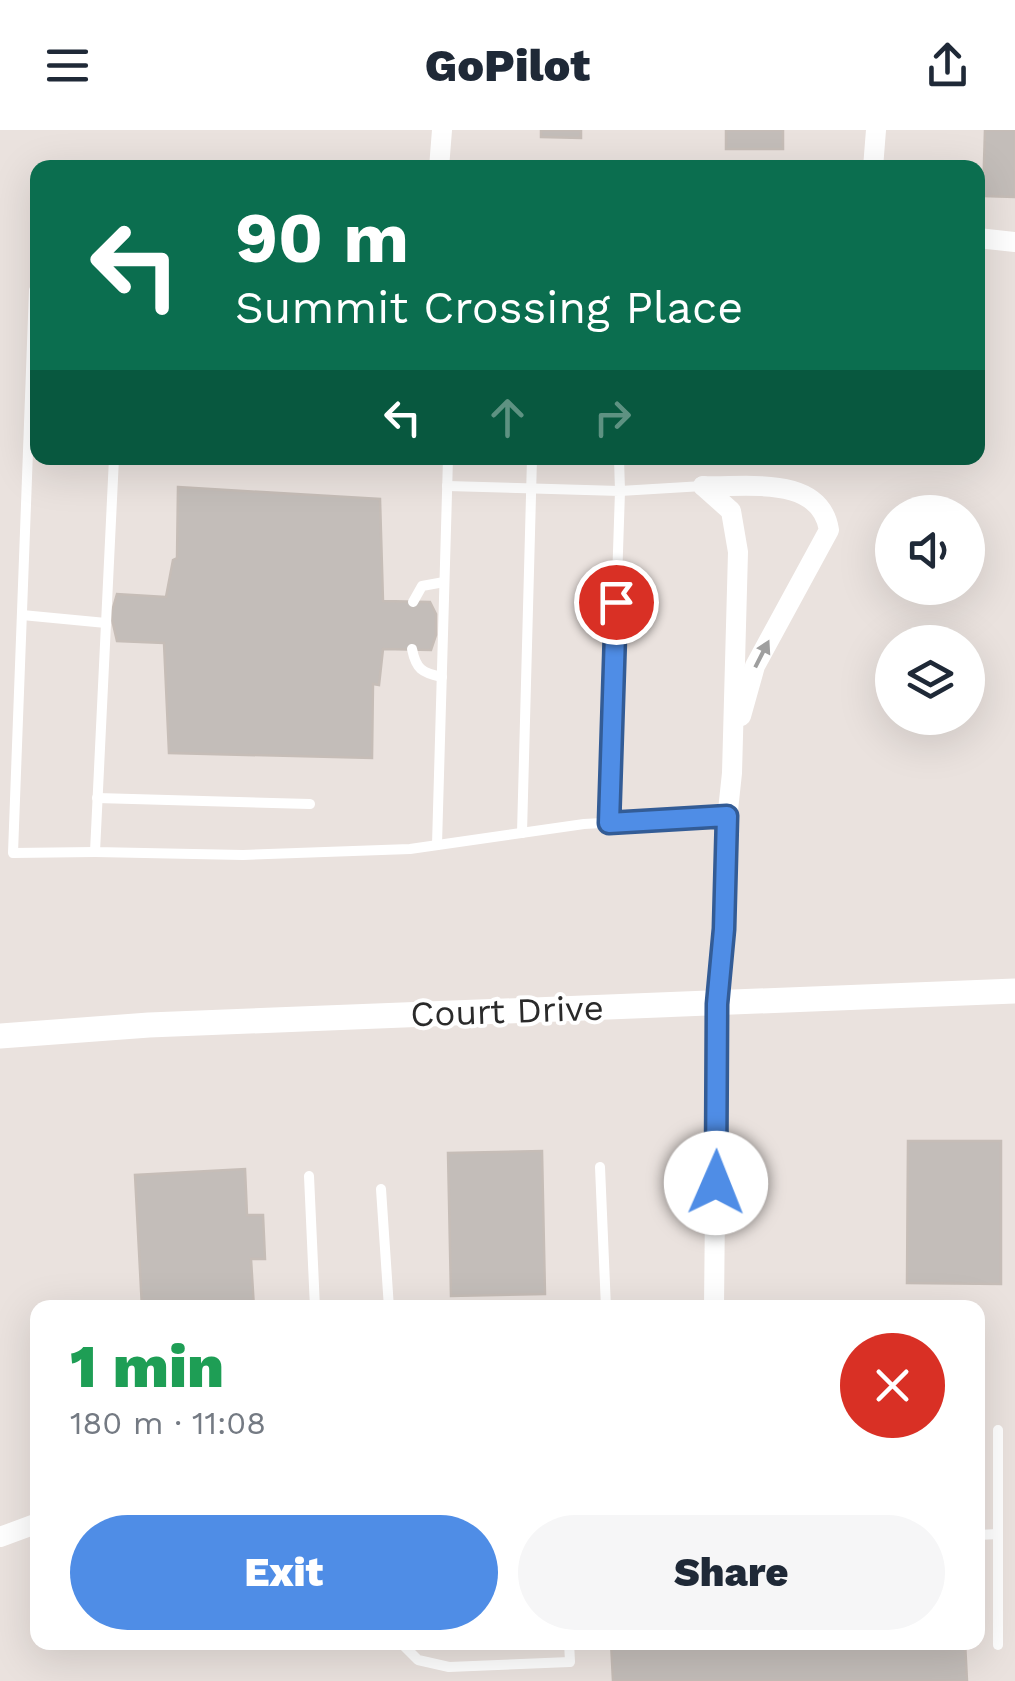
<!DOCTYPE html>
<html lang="en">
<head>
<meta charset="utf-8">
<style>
  body { margin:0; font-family:"Work Sans",sans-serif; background:#f6f6f7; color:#1f2937; height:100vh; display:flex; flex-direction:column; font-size:38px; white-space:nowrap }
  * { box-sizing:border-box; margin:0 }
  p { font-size:32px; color:#747a83 }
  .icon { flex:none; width:55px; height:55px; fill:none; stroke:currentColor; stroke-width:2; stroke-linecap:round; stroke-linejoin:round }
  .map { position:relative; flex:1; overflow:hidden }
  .sheet { position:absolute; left:30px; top:1170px; width:955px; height:350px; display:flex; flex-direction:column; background:#fff; border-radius:20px; box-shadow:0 10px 40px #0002 }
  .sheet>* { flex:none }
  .banner { position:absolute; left:30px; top:30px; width:955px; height:305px; border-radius:20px; box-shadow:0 10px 40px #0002; background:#0b6e4f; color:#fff; overflow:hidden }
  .buttons { position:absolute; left:875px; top:365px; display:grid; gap:20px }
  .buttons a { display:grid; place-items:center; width:110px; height:110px; border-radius:50%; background:#fff; box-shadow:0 10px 40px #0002; font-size:50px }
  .pin { position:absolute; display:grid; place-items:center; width:85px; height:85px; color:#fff; margin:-42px; border:5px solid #fff; border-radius:50%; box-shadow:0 2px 10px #0007 }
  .me { position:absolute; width:110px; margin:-55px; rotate:1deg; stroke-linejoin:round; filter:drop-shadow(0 0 8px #0008) }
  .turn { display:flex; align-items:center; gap:35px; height:210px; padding:0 40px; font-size:45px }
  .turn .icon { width:130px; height:130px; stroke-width:2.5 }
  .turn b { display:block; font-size:70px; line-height:85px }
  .lanes { display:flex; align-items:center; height:95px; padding:0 40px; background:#0003; justify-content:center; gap:50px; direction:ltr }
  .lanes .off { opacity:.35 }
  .round { display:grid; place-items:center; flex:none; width:105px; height:105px; border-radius:52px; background:#f6f6f7 }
  .overview { display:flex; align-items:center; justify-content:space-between; height:170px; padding:0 40px }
  h1 { font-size:60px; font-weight:800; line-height:75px; color:#1e9e55 }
  .action { display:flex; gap:20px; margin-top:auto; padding:20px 40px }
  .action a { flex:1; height:115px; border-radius:60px; background:#4f8de6; color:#fff; font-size:40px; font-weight:800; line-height:115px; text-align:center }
  .action a+a { background:#f6f6f7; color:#1f2937 }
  header { display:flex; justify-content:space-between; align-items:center; height:130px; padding:0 40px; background:#fff; font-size:45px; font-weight:800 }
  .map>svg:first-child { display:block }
  .building { fill:#c3bdb9; stroke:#c6bdb7; stroke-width:2.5 }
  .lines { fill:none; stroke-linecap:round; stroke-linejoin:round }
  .service { stroke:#fff; stroke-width:10 }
  .minor { stroke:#fff; stroke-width:20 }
  .tertiary { stroke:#fff; stroke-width:25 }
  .oneway { fill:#9f9f9f }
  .route-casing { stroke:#335c96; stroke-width:25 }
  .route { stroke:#4f8de6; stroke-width:18 }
  .labels { text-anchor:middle; stroke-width:8; stroke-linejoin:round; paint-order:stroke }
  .street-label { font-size:35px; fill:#2a2a2a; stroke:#fff }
</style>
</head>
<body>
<header><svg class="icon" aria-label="menu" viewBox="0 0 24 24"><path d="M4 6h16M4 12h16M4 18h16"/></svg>GoPilot<svg class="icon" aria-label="share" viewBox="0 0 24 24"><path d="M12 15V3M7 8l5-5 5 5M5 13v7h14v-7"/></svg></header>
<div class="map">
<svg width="1015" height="1551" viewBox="0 0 1015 1551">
  <rect width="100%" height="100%" fill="#eae2de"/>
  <!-- building -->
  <g class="building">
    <path d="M541 0H581V8L541 7Z"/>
    <rect x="726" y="0" width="57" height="19"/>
    <path d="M985 0H1015V67L983 66Z"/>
    <path d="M178 357 380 369 383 471 430 472 436 484V505L431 520 383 519 379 555 373 554 372 628 169 623 164 513 117 511 111 485 117 464 166 467 173 430 177 428Z"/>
    <path d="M908 1011H1001V1154L907 1153Z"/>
    <path d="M542 1021 545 1164 451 1166 448 1023Z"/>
    <path d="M245 1039 247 1085H263L265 1129H251L254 1178H142L135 1045Z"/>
    <path d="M611 1512H965L967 1551H613Z"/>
  </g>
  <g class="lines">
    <!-- service -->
    <g class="service">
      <path d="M38 160H34L13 723 95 722"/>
      <path d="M114 328 95 722 243 725 410 719 584 694 727 686"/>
      <path d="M619 328 620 361 703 356"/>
      <path d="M447 356 620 361 609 693"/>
      <path d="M413 472 422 456 444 452"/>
      <path d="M22 485 106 493"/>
      <path d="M412 519C416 539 422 543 442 547"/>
      <path d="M97 668 310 674"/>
      <path d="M522 703 532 328"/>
      <path d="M437 715 448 328"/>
      <path d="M600 1037 606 1178"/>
      <path d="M309 1046 315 1178"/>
      <path d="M381 1059 389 1178"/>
      <path d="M978 1405 998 1404V1300"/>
      <path d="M400 1512 418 1530 449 1537 570 1532 569 1512"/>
      <path d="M998 1515V1404"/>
    </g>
    <!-- minor -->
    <g class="minor">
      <path d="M439 38 442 0"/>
      <path d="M873 38 876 0"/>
      <path d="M978 108 1015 112"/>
      <path d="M703 356 731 381 738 422 732 643 726 699 724 799 717 875 714 1178"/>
      <path d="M703 356C746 358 820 344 829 400L755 536 741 586"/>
      <path d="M0 1407 38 1393"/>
    </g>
    <!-- tertiary -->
    <path class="tertiary" d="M0 906 149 895 1015 861"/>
  </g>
  <!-- one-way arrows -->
  <defs><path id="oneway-solid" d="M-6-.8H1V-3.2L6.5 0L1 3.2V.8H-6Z" transform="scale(2.5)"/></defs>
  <use class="oneway" href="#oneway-solid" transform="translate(762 524) rotate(-63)"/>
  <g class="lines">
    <defs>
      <path id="route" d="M616 472 609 693 727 686 724 799 717 874 716 1053"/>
    </defs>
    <!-- route casing -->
    <use href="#route" class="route-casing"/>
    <!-- route -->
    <use href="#route" class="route"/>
  </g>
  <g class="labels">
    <!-- street labels -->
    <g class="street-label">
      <text transform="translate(507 881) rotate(-2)" y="12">Court Drive</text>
    </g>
  </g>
</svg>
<div class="buttons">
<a><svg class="icon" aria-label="sound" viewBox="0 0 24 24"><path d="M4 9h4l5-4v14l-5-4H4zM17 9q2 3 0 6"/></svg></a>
<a><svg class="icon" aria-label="layers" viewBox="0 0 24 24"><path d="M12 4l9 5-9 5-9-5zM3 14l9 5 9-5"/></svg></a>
</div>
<div class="pin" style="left:616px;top:472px;background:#d93025"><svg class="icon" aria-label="arrive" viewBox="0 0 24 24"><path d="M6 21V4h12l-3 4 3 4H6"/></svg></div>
<svg class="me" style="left:716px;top:1053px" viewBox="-20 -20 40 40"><circle r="19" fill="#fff"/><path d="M0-13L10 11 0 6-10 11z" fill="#4f8de6"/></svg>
<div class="banner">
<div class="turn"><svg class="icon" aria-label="left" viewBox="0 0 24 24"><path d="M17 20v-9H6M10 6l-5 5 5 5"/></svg><div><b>90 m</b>Summit Crossing Place</div></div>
<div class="lanes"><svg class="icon" aria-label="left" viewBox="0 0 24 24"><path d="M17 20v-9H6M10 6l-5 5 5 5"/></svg><svg class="icon off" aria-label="ahead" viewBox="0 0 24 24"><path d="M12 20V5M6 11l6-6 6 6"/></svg><svg class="icon off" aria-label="right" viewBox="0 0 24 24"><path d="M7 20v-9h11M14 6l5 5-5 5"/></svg></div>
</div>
<section class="sheet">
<div class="overview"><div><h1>1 min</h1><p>180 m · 11:08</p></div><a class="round" style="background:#d93025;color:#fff"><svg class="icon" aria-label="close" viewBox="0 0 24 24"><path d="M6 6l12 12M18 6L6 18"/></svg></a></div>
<div class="action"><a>Exit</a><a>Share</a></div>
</section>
</div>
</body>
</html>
